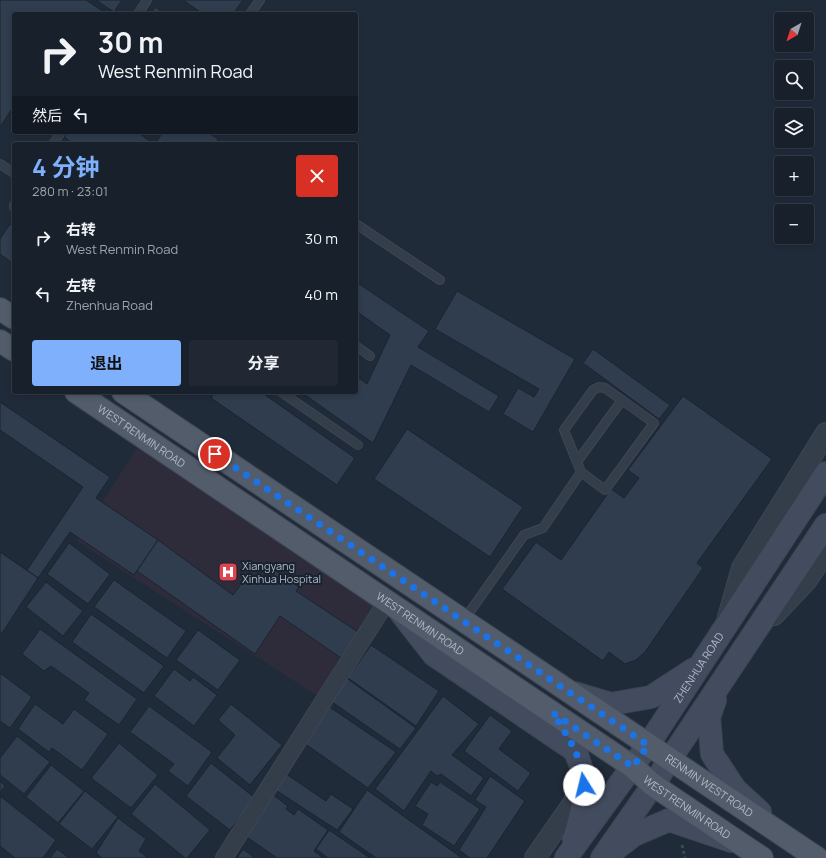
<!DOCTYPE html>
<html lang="zh">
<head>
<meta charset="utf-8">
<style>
  body { margin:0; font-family:Manrope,"Noto Sans SC",sans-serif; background:#212834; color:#f1f3f6; height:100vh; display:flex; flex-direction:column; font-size:15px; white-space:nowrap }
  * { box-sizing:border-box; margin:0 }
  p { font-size:13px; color:#9fa3a9 }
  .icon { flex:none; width:22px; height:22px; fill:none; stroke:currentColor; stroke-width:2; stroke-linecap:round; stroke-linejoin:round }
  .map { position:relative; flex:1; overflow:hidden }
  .panel { position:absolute; left:12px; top:142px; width:346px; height:252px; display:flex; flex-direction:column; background:#18202c; border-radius:4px; box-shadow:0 2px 6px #0003,0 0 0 1px #363e48 }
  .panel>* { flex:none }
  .hud { position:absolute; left:12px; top:12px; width:346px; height:122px; border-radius:4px; box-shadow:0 2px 6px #0003,0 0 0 1px #363e48; background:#18202c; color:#f1f3f6; overflow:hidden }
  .needle { width:26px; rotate:219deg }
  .tools { position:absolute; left:774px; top:12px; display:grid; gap:8px }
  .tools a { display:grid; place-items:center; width:40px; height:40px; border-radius:4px; background:#18202c; box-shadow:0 2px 6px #0003,0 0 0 1px #363e48; font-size:20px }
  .pin { position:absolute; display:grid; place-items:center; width:34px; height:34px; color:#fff; margin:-17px; border:2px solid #fff; border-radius:50%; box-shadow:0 1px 4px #0007 }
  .me { position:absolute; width:44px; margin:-22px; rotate:351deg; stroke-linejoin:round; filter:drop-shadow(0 0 3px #0008) }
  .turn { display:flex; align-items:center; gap:14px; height:84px; padding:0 20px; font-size:18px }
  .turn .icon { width:52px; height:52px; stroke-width:2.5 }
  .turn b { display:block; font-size:28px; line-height:34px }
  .then { display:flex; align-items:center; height:38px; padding:0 20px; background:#0003; gap:8px; font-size:15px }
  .round { display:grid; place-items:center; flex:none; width:42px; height:42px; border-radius:4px; background:#212834 }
  .overview { display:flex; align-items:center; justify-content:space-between; height:68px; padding:0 20px }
  h1 { font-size:24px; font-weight:700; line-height:30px; color:#7eb0fc }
  .primary-button { display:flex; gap:8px; margin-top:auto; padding:8px 20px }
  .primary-button a { flex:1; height:46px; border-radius:4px; background:#7eb0fc; color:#111; font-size:16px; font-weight:700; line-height:46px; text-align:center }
  .primary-button a+a { background:#212834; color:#f1f3f6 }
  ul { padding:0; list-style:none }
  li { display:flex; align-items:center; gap:12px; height:56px; padding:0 20px }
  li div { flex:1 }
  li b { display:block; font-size:15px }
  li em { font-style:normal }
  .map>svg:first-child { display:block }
  .medical { fill:#2e2c3b }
  .building { fill:#2f3d4e; stroke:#1b2431 }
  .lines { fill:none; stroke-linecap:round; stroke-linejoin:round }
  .service-casing { stroke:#3d4654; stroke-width:10 }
  .minor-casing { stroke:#3d4654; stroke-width:18 }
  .tertiary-casing { stroke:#3d4654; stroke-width:22 }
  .secondary-casing { stroke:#3d4654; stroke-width:24 }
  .primary-casing { stroke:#3d4654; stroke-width:24 }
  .path { stroke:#3b5254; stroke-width:2.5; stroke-dasharray:3 3; stroke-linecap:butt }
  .service { stroke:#343d4a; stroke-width:8 }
  .minor { stroke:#343d4a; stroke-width:16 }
  .tertiary { stroke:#343d4a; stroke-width:20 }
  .secondary { stroke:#424c5e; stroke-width:22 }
  .primary { stroke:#525c6b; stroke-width:22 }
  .route { stroke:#1a73e8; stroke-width:7; stroke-dasharray:0 12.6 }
  .labels { text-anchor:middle; stroke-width:4; stroke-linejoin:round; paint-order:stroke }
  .street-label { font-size:11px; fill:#afb8c7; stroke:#19222f }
  .poi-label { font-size:11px; fill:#afb8c7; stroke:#19222f; text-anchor:start }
</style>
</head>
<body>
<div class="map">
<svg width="826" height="858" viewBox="0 0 826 858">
  <rect width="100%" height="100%" fill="#202b3a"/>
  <!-- medical -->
  <path class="medical" d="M140 444 377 602 319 697 77 541Z"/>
  <!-- building -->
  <g class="building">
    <path d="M0 0H86L107 14H14V110L12 109 0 127Z"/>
    <path d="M96 0H122L114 12Z"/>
    <path d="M183 0H243L233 14H203Z"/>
    <path d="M155 7 165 14H151Z"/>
    <path d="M68 132H137L154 144H74L64 137Z"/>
    <path d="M163 132H180L184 135 186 132H207L218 139 215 144H155Z"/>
    <path d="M10 224 14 226V264L0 254V239Z"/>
    <path d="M356 282 429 331 418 347 499 396 489 412 411 365 373 443 301 392H356V376L367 384 390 335 356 311Z"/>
    <path d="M457 291 575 359 533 432 503 414 518 388 534 397 539 389 435 329Z"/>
    <path d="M593 349 670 405 659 419 583 363Z"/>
    <path d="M215 392H261L355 458 337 485 211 398Z"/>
    <path d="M683 396 772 459 697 563 703 568 645 652 636 660 625 664 609 652 603 661 502 589 536 542 561 560 611 489 624 498 639 478 628 470Z"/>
    <path d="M0 402 110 477 96 498 158 540 134 575 70 532 38 578 27 570 83 487 0 430Z"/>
    <path d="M407 429 523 507 490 557 374 479Z"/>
    <path d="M158 540 233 595 249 573 263 582 272 568 299 587 296 591 358 632 341 658 280 616 255 654 137 571Z"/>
    <path d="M69 543 110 574 88 604 47 574Z"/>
    <path d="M0 552 38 578 2 633 0 632Z"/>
    <path d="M114 580 186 631 167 658 94 607Z"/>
    <path d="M46 582 83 611 63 636 26 607Z"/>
    <path d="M91 614 164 666 144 693 72 642Z"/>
    <path d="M40 629 137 699 119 725 84 700 89 693 51 666 44 671 22 654Z"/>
    <path d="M198 630 240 660 218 690 176 660Z"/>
    <path d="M371 645 439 691 416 726 348 678Z"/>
    <path d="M174 669 190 681 193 677 217 695 194 726 154 696Z"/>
    <path d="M0 673 32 697 10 728 0 721Z"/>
    <path d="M345 677 416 728 400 749 329 700Z"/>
    <path d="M443 696 479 724 452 755 484 778 471 796 441 774 437 776 431 771 404 811 375 789Z"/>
    <path d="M35 704 63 724 74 709 108 734 82 770 52 748 49 752 18 729Z"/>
    <path d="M231 704 282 745 250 785 217 758 235 735 218 720Z"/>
    <path d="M149 706 212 752 188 786 168 771 174 764 130 732Z"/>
    <path d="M328 706 396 752 368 788 304 743Z"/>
    <path d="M490 715 512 731 499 749 531 773 518 791 464 751Z"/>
    <path d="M17 736 50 762 24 794 0 775V758Z"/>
    <path d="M119 743 158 775 131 808 91 778Z"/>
    <path d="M211 763 255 798 230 830 186 796Z"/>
    <path d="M51 765 84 791 58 823 26 797Z"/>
    <path d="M286 774 326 801 331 794 353 809 337 830 274 789Z"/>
    <path d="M490 776 525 801 487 858H470L459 850 486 807 475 800Z"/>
    <path d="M0 781 5 786 0 793Z"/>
    <path d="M431 782 437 786 440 782 480 809 454 846 422 825 428 814 415 806Z"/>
    <path d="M155 784 210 830 187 858H185L131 814Z"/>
    <path d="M367 790 462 858H376L339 832Z"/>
    <path d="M85 791 118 817 92 849 59 824Z"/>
    <path d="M273 795 288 806 286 809 294 815 298 809 328 830 314 851 323 858H277L244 835Z"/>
    <path d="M0 796 56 840 43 858H15L0 846Z"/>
    <path d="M118 818 146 839 139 851 148 858H102L96 853Z"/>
    <path d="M329 830 370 858H328L316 849Z"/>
    <path d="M57 849 69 858H50Z"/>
    <path d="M243 849 255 858H237Z"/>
  </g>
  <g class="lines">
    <defs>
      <g id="service">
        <path d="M138 14 147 0"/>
        <path d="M250 14 260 0"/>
        <path d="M53 144 61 132"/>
        <path d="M0 164 14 173"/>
        <path d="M14 205V207"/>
        <path d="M356 224 440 280"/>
        <path d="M356 346 370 356"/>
        <path d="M281 392 358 445"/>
        <path d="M577 462 622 400"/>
        <path d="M464 620 524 535 543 528 581 472 564 430 593 390 599 387 605 388 654 423 605 490 581 472"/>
      </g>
      <path id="minor" d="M224 858 387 601"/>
      <g id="tertiary">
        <path d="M774 615 807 580 826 551"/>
        <path d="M728 617 742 568 826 433"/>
        <path d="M535 858 574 802 579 780"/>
      </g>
      <g id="secondary">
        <path d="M401 613 434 655 577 752"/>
        <path d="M574 693 611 704 651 697 694 669"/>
        <path d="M715 700 709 717 712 754 735 789 760 812"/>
        <path d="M569 740C590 774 586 802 574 839"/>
        <path d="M613 851 634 835 669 820 731 841"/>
        <path id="s1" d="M566 858 648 745 826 473"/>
        <path d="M602 858 653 785 826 525"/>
      </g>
      <g id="primary">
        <path d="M0 309 14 318"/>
        <path d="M0 341 14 350"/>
        <path id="s2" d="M76 392 633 767 653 785 762 858"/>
        <path id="s3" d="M123 392 817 858"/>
      </g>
    </defs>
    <!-- service casing -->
    <use href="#service" class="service-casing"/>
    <!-- minor casing -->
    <use href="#minor" class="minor-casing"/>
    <!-- tertiary casing -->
    <use href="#tertiary" class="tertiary-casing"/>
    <!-- secondary casing -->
    <use href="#secondary" class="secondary-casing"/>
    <!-- primary casing -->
    <use href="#primary" class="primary-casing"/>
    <!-- path -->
    <path class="path" d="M682 845 685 858"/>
    <!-- service -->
    <use href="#service" class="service"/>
    <!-- minor -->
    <use href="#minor" class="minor"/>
    <!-- tertiary -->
    <use href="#tertiary" class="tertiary"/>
    <!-- secondary -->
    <use href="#secondary" class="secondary"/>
    <!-- primary -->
    <use href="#primary" class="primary"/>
  </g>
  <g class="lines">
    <!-- route -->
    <path class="route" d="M215 454 648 745 633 767 553 713C569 739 581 754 584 785"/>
  </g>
  <!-- icons -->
  <defs>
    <symbol id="hospital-square" viewBox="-11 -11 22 22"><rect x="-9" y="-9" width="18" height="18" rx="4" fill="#e0444e" stroke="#19222f"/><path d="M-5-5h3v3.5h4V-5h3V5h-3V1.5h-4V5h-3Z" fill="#fff"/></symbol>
  </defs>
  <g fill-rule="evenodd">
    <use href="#hospital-square" x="217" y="561" width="22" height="22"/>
  </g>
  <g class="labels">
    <!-- street labels -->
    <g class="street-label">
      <text dy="4" stroke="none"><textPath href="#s2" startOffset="79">WEST RENMIN ROAD</textPath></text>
      <text dy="4" stroke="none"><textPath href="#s2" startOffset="415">WEST RENMIN ROAD</textPath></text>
      <text dy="4" stroke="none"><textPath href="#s1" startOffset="232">ZHENHUA ROAD</textPath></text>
      <text dy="4" stroke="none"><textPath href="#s3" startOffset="706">RENMIN WEST ROAD</textPath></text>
      <text dy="4" stroke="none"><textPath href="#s2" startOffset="739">WEST RENMIN ROAD</textPath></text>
    </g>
    <!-- poi labels -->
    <g class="poi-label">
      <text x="242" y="570">Xiangyang<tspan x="242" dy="13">Xinhua Hospital</tspan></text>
    </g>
  </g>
</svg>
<div class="tools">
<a><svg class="needle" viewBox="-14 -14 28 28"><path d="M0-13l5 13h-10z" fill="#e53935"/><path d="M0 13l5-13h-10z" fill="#9fa3a9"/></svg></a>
<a><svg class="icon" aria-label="search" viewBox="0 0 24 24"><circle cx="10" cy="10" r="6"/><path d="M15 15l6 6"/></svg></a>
<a><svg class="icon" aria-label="layers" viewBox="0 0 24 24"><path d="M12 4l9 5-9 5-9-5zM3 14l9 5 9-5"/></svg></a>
<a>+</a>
<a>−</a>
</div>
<div class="pin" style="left:215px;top:454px;background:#d93025"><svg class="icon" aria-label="arrive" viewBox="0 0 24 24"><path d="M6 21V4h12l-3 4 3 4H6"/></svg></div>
<svg class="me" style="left:584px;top:785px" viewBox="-20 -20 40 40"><circle r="19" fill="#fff"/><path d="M0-13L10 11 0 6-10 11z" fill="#1a73e8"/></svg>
<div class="hud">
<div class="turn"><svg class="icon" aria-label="right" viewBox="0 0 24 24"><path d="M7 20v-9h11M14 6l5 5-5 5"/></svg><div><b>30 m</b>West Renmin Road</div></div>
<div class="then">然后<svg class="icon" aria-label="left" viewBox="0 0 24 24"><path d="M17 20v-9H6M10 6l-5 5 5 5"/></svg></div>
</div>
<section class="panel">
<div class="overview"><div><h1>4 分钟</h1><p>280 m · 23:01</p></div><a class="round" style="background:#d93025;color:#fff"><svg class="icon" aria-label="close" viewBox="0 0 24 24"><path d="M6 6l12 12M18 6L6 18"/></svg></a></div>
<ul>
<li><svg class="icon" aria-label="right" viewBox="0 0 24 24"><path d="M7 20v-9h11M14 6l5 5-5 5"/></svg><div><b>右转</b><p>West Renmin Road</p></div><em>30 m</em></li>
<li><svg class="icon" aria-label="left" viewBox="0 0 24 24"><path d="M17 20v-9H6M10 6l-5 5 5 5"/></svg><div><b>左转</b><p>Zhenhua Road</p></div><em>40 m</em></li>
</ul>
<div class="primary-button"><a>退出</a><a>分享</a></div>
</section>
</div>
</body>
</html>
